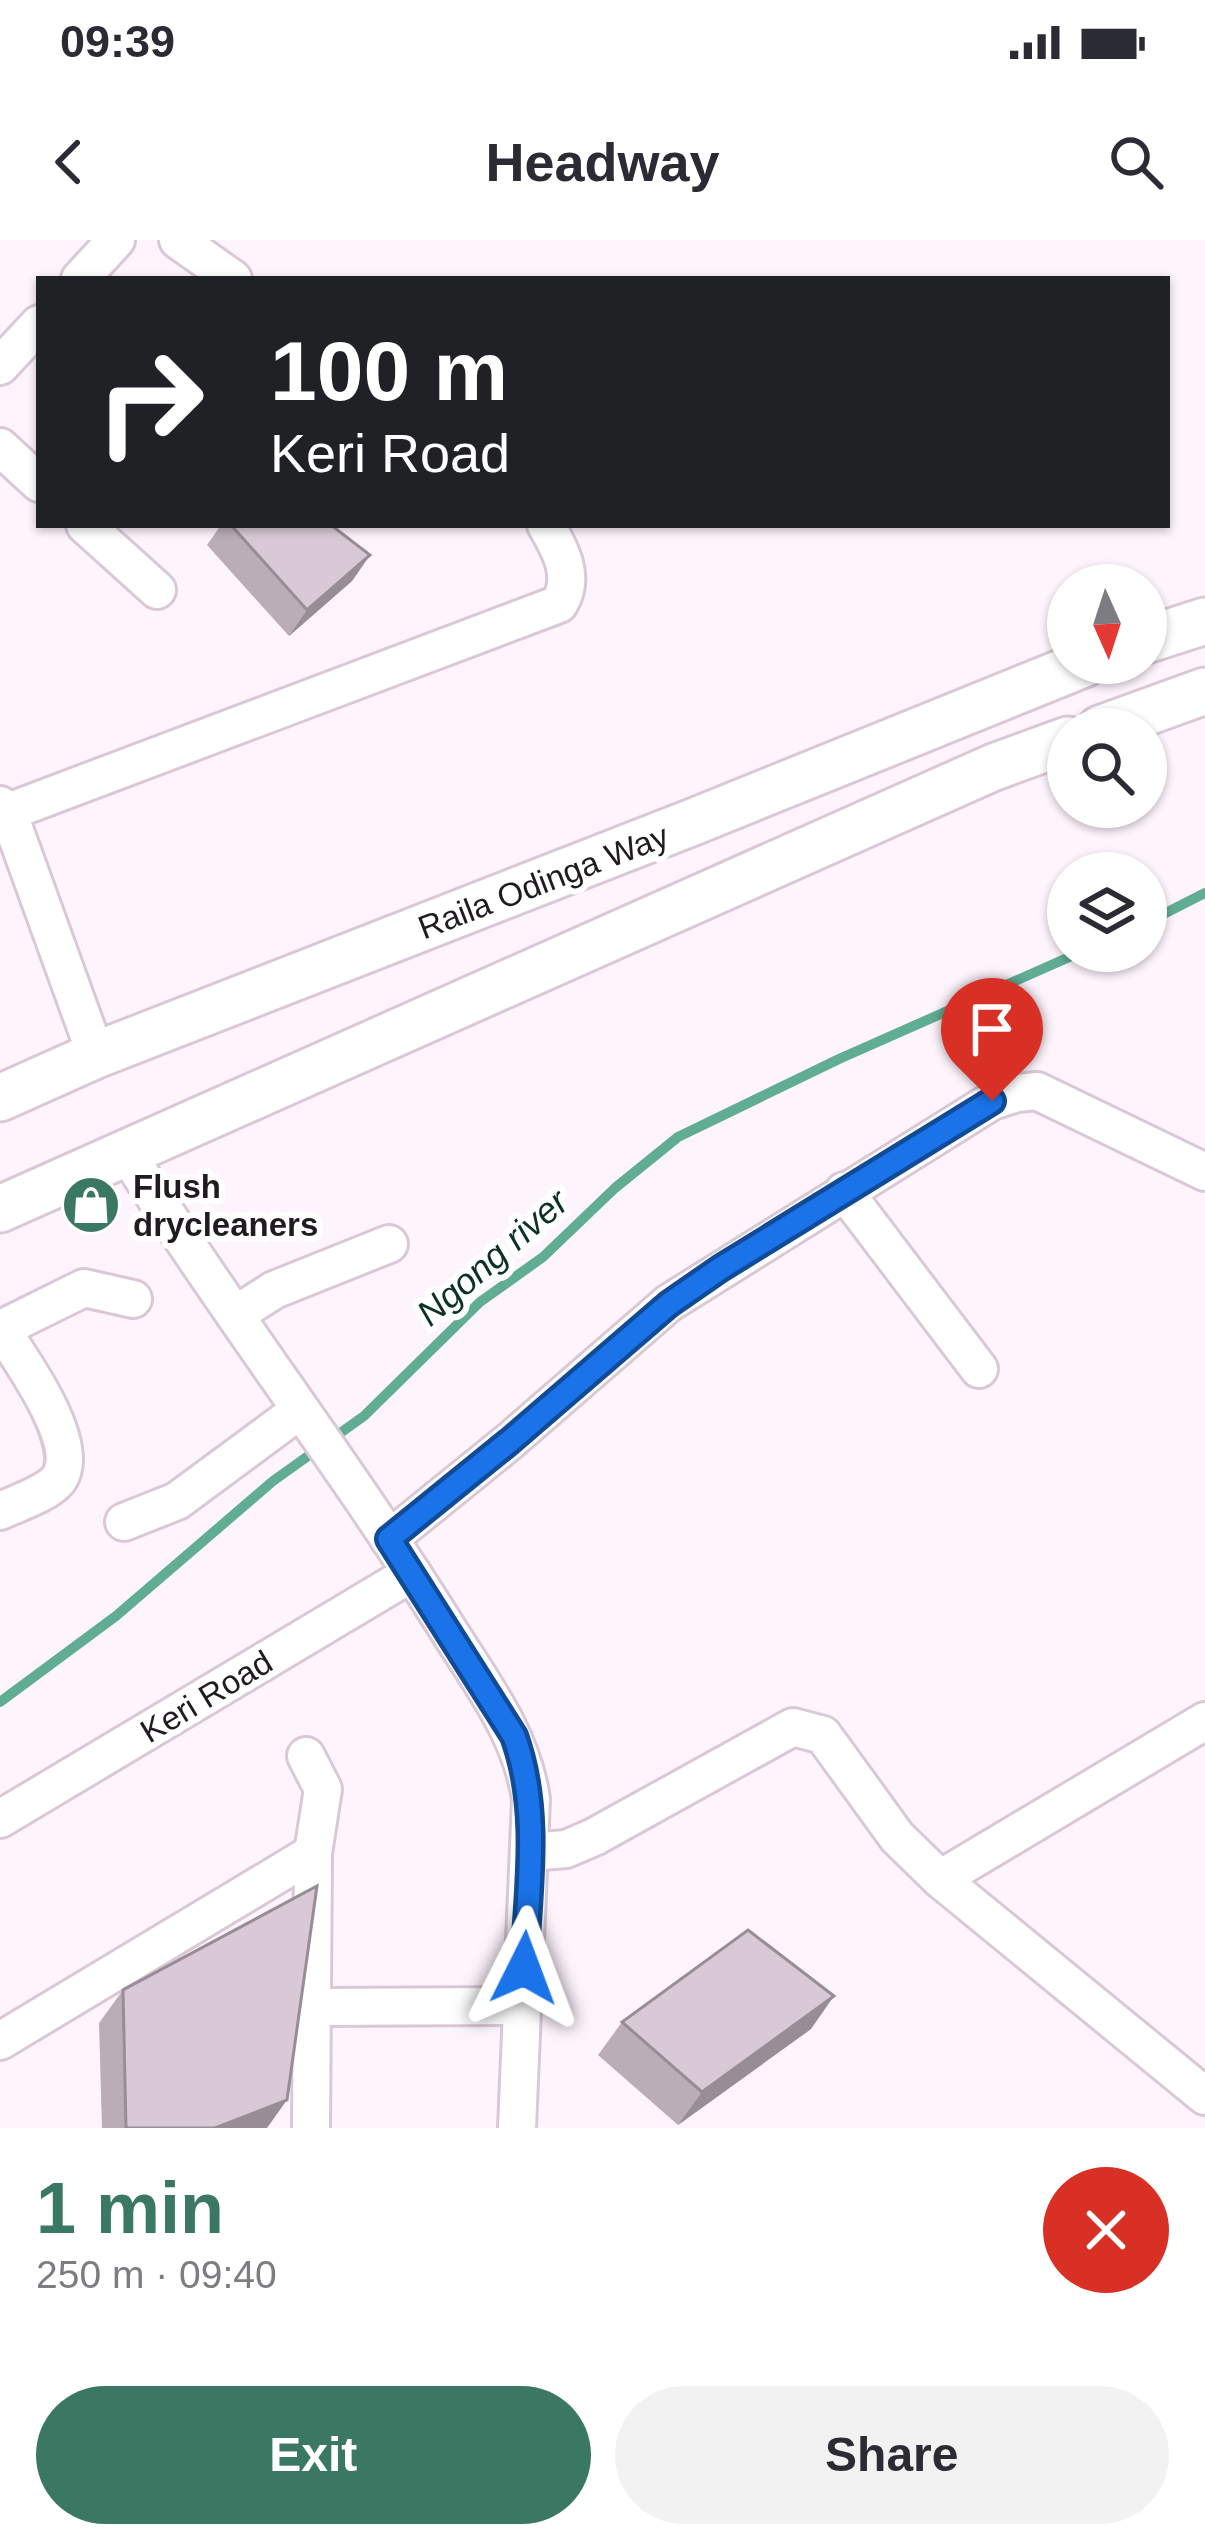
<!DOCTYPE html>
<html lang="en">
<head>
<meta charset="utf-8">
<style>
  body { margin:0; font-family:Arial,sans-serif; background:#f2f2f3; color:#2b2b33; height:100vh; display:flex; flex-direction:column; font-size:45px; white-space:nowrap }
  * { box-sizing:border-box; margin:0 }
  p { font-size:39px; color:#7c7c81 }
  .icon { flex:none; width:66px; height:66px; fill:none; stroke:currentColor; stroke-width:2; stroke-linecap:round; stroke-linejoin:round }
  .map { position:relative; height:1888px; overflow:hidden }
  .side { display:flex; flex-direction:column; background:#fff; flex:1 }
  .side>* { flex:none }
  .hud { position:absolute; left:36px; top:36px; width:1134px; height:252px; border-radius:0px; box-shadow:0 3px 9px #0004; background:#202124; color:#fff; overflow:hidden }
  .needle { width:78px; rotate:177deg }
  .controls { position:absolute; left:1047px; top:324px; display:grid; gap:24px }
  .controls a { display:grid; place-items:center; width:120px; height:120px; border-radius:50%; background:#fff; box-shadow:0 3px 9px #0004; font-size:60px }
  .pin { position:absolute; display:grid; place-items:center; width:102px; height:102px; color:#fff; margin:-123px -51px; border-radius:50% 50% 50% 0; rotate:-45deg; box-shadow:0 0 12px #0007 }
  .pin .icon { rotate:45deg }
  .me { position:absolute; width:132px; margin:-66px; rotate:3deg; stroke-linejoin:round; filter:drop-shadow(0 0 9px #0008) }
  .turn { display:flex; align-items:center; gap:42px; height:252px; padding:0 36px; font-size:54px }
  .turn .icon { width:156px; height:156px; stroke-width:2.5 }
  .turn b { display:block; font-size:84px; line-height:102px }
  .round { display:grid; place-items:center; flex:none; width:126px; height:126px; border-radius:63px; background:#f2f2f3 }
  .overview { display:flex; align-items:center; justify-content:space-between; height:204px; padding:0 36px }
  h1 { font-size:72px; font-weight:800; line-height:90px; color:#3b7864 }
  .primary-button { display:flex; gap:24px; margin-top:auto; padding:24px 36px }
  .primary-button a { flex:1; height:138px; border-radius:72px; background:#3b7864; color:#fff; font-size:48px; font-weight:800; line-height:138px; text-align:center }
  .primary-button a+a { background:#f2f2f3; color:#2b2b33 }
  .status { display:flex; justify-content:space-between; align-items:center; height:84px; padding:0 60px; background:#fff; direction:ltr }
  .status svg { height:33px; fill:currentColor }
  header { display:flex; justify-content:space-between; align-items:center; height:156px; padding:0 36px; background:#fff; font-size:54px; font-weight:800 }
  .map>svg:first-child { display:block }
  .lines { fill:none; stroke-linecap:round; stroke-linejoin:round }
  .stream { stroke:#60ad93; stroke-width:10 }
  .minor-casing { stroke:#d9c9d6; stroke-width:42 }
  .major-casing { stroke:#d9c9d6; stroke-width:51 }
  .minor { stroke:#fff; stroke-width:36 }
  .major { stroke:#fff; stroke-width:45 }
  .wall { fill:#bbadb8 }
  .shaded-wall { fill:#988d96 }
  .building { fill:#d9c9d6; stroke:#988d96; stroke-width:3 }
  .route-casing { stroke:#114b97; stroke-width:30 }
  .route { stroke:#1a73e8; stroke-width:21 }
  .labels { text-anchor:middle; stroke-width:12; stroke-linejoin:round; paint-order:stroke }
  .street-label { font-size:33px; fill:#201b20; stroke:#fff }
  .poi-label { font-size:33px; font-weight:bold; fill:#201b20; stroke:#fff; text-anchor:start }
  .water-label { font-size:36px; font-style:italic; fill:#0c3126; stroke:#fff }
</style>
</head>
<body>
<div class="status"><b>09:39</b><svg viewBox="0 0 49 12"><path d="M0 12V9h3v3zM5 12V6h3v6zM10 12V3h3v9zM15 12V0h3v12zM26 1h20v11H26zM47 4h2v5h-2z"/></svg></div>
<header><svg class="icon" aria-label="back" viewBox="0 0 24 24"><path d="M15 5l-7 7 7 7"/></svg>Headway<svg class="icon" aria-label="search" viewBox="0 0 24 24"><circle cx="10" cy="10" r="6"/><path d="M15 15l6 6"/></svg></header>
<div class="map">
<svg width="1205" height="1888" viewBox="0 0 1205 1888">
  <rect width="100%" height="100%" fill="#fef4fc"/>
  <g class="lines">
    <!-- stream -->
    <g class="stream">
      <path d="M1146 683 1205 653"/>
      <path d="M0 1462 116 1376 273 1241 364 1176 480 1062 543 1017 615 948 678 897 839 819 1083 711"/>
    </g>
    <defs>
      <g id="minor">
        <path d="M178 0 233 39"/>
        <path d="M80 39 116 0"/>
        <path d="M0 126 39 84"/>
        <path d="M0 207 39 243"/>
        <path d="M85 285 157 350"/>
        <path d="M0 565 8 572 96 815"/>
        <path d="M8 572 559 364C576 337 560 309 546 285"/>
        <path d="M128 915C228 1073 342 1221 442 1380 477 1437 521 1491 531 1559L517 1888"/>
        <path d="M844 951 979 1129"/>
        <path d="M235 1075 274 1050 389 1004"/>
        <path d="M0 1088C20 1118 84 1206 58 1240 46 1254 17 1263 0 1271"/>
        <path d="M1 1089 84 1048 133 1059"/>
        <path d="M124 1282 177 1261 300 1170"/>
        <path d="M389 1299 510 1201 669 1063 992 861 1017 853 1037 851 1205 932"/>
        <path d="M306 1516 323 1549 313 1613 311 1888"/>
        <path d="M0 1579 412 1333"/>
        <path d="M530 1612 566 1609 594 1597 793 1487 823 1495 897 1597 940 1639 1205 1856"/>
        <path d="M940 1639 1205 1481"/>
        <path d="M313 1767 521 1766"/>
        <path d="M0 1801 313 1613"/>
      </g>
      <g id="major">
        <path d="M1146 400 1205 381"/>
        <path d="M1100 489 1205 451"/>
        <path d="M0 858 96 815 693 582 1086 423"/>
        <path d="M0 969 994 527 1068 500"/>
      </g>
    </defs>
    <!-- minor casing -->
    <use href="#minor" class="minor-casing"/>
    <!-- major casing -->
    <use href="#major" class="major-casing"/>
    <!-- minor -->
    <use href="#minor" class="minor"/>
    <!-- major -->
    <use href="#major" class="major"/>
  </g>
  <!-- wall -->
  <g class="wall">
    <path d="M221 285H331L370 315 352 341 289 396 207 305Z"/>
    <path d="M123 1750 267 1888H102L99 1783Z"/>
    <path d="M622 1782 811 1789 678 1885 598 1815Z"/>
  </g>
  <!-- shaded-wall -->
  <g class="shaded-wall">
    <path d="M370 315 352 341 289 396 307 370Z"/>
    <path d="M834 1756 811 1789 678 1885 702 1852Z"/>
    <path d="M287 1860 267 1888H215Z"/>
  </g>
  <!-- building -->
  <g class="building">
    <path d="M231 285H331L370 315 307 370Z"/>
    <path d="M317 1646 287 1860 215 1888H126L123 1750Z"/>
    <path d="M748 1690 834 1756 702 1852 622 1782Z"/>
  </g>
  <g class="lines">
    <defs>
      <path id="route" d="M524 1728C528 1650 541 1570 514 1496L389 1299 510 1201 669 1064 721 1028 992 861"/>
    </defs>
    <!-- route casing -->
    <use href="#route" class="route-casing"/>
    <!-- route -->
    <use href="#route" class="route"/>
  </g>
  <!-- icons -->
  <defs>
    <symbol id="shop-disc" viewBox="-11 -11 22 22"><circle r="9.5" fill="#3b7864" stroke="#fff"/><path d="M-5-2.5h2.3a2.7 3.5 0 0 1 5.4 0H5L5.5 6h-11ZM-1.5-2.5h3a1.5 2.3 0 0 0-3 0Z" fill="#fff"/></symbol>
  </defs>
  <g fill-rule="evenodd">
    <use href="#shop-disc" x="58" y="932" width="66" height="66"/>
  </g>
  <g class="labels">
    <!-- street labels -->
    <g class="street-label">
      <text transform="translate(543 641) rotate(-21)" y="12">Raila Odinga Way</text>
      <text transform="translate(206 1456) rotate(-31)" y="12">Keri Road</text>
    </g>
    <!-- poi labels -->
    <g class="poi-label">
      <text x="133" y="958">Flush<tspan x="133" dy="38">drycleaners</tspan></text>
    </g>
    <!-- water labels -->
    <g class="water-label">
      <text transform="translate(492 1017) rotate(-41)" y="13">Ngong river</text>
    </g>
  </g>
</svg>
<div class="controls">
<a><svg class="needle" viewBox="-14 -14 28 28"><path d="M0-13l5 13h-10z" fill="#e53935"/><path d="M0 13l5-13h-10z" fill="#7c7c81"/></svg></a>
<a><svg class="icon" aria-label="search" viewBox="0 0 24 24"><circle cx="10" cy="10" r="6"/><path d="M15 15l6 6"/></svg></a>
<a><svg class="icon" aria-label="layers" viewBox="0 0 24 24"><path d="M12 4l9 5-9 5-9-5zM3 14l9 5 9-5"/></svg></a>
</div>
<div class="pin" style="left:992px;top:861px;background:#d93025"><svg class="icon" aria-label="arrive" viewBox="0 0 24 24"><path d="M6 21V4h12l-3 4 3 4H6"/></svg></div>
<svg class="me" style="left:524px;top:1728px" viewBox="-20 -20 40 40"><path d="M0-17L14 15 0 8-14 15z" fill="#1a73e8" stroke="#fff" stroke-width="4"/></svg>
<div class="hud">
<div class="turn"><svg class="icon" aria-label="right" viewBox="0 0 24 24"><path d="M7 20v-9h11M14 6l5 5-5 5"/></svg><div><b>100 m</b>Keri Road</div></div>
</div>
</div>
<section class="side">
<div class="overview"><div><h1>1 min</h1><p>250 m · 09:40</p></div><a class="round" style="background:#d93025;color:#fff"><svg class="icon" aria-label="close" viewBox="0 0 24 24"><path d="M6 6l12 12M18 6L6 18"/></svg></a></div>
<div class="primary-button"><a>Exit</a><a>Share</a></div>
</section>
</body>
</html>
